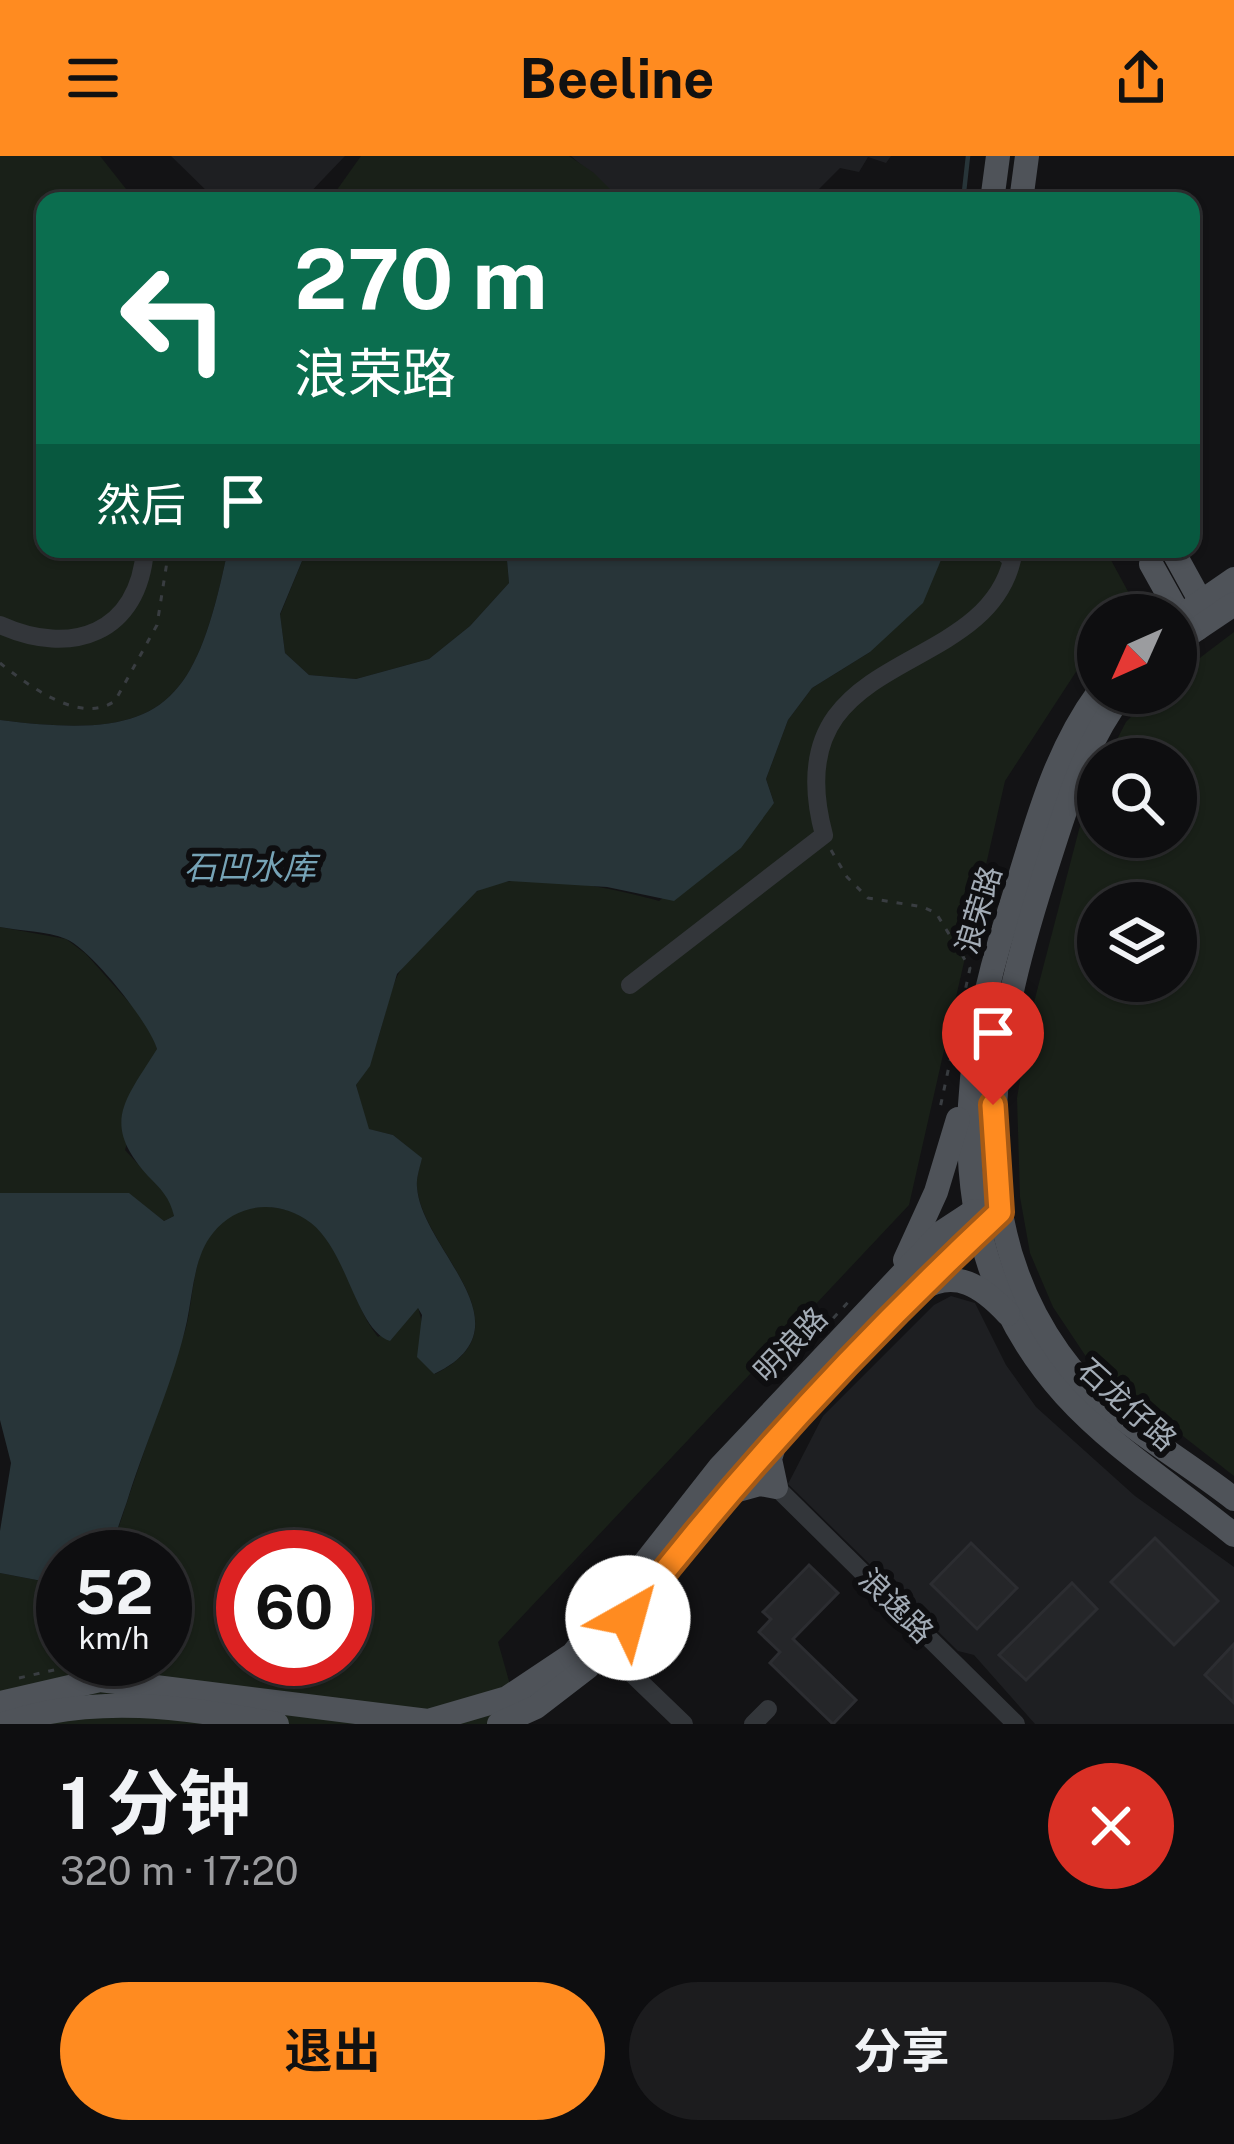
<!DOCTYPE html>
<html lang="zh">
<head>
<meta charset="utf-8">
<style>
  body { margin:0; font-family:"Public Sans","Noto Sans SC",sans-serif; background:#1c1c1e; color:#f1f3f6; height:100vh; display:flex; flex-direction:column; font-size:45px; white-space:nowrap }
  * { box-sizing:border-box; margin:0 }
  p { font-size:39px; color:#9b9c9f }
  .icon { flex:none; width:66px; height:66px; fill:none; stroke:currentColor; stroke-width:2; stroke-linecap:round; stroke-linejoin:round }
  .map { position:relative; height:1568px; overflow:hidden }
  .sheet { display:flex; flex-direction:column; background:#0e0e10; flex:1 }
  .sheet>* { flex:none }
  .top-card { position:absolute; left:36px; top:36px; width:1164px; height:366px; border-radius:24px; box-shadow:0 3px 9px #0004,0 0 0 3px #2e2e30; background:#0b6e4f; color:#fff; overflow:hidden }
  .needle { width:78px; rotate:225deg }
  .fabs { position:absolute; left:1077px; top:438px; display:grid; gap:24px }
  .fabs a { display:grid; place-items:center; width:120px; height:120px; border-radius:50%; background:#0e0e10; box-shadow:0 3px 9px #0004,0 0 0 3px #2e2e30; font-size:60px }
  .speed { position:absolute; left:36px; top:1374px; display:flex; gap:24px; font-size:60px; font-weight:700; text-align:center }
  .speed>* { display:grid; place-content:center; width:156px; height:156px; border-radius:50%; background:#0e0e10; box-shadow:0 3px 9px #0004,0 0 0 3px #2e2e30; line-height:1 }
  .speed small { font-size:30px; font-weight:400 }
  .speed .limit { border:18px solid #d22; background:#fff; color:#111 }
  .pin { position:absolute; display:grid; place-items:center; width:102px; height:102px; color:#fff; margin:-123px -51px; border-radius:50% 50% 50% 0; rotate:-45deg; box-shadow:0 0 12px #0007 }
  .pin .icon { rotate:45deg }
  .me { position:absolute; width:132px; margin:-66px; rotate:38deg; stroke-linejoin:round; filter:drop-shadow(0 0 9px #0008) }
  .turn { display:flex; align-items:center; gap:42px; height:252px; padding:0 60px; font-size:54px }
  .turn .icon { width:156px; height:156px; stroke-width:2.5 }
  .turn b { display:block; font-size:84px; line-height:102px }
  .then { display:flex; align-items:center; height:114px; padding:0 60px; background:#0003; gap:24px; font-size:45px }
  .round { display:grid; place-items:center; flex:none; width:126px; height:126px; border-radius:63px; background:#1c1c1e }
  .summary { display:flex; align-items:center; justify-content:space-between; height:204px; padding:0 60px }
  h1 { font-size:72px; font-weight:700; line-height:90px }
  .cta { display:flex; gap:24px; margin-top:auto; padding:24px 60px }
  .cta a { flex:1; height:138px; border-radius:72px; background:#ff8b20; color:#111; font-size:48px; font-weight:700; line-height:138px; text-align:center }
  .cta a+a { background:#1c1c1e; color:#f1f3f6 }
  header { display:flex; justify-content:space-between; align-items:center; height:156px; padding:0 60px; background:#ff8b20; color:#111; font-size:54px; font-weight:700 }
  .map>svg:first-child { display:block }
  .built { fill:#1e1f22 }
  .green { fill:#192018; fill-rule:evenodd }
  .water { fill:#283539 }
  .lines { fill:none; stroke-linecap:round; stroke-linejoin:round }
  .stream { stroke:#283539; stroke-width:4.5 }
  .building { fill:#252629; stroke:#2c2d31; stroke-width:3 }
  .path { stroke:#393d41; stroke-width:3; stroke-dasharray:6 9; stroke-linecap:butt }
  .minor { stroke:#33363a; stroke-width:18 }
  .major { stroke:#4f5359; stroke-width:24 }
  .route-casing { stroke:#a65a15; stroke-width:30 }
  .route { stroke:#ff8b20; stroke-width:21 }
  .labels { text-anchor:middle; stroke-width:12; stroke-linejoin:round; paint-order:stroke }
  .street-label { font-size:30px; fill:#a3acb6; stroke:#0e0e10 }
  .water-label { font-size:33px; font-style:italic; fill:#76a3b6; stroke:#0e0e10 }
</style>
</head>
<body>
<header><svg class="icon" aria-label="menu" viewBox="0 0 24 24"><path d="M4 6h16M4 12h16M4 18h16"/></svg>Beeline<svg class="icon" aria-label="share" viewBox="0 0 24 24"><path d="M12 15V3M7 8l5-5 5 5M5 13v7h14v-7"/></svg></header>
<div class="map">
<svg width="1234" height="1568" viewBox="0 0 1234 1568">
  <rect width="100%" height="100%" fill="#131315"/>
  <!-- built -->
  <g class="built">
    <path d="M171 0H345L302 45H217Z"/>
    <path d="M571 0H891L886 7 868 1 859 16 840 12 807 45 785 40 783 45H622Z"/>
    <path d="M951 1140 975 1147 1006 1209 1036 1251 1135 1340 1234 1411V1568H1035L974 1499 958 1495 788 1328 823 1260 934 1149Z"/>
  </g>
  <!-- green -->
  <g class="green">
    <path d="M0 0H100L126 33 150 45H45V393H228C195 552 164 585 0 564Z"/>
    <path d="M361 0H569L594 17 622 45H329Z"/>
    <path d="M307 393H506L509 427 470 470 429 503 356 523 309 519 285 497 280 459Z"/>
    <path d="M928 393H1105L1131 441 1117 459H1098V482L1005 625 909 1049 498 1486 521 1568H0V1417L63 1429V1503H165V1401H112V1392C135 1319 162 1247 185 1175 194 1144 191 1106 211 1078 235 1046 277 1043 309 1065 349 1094 349 1145 378 1181L418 1151 435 1218C533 1170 422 1094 417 1031 416 1022 420 1011 421 1002L393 979 368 973 356 929C379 898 382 860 395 825 401 809 418 795 430 781 444 766 458 747 476 736 517 710 615 733 659 745L774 647 766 623 788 564 812 532 870 496 941 404ZM243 1401H345V1503H243Z"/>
    <path d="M1234 476V1320L1091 1208 1053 1151 1030 1097 1020 1041 1017 942 1032 854 1081 666 1098 622V681H1176V603H1107L1126 566 1155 537H1176V520ZM1176 747V825H1098V747Z"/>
    <path d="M0 771 66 783 86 798 151 871 157 893 125 994 171 1044 174 1060 164 1065 128 1037H0Z"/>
  </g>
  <!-- water -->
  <path class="water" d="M228 393H307L280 458 285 497 309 519 356 523 429 503 470 470 509 427 506 393H928L941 404 923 447 870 496 812 532 788 564 766 623 774 647 741 692 674 745 607 731 509 725 477 735 397 818 370 910 356 929 369 973 393 979 422 1002C420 1011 416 1022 417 1031 421 1094 534 1170 434 1218L417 1201 422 1159 418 1152 390 1185C356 1174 348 1096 311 1067 279 1043 238 1046 213 1077 194 1100 193 1136 187 1165 175 1221 147 1283 129 1339 123 1359 113 1380 112 1401H63V1429L0 1417V1375L11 1307 0 1264V1037H129L164 1065 174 1060C170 1042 161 1033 148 1020 101 967 124 946 157 893 150 868 92 794 66 783 47 775 20 775 0 771V564C164 585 195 552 228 393Z"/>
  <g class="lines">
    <!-- stream -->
    <path class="stream" d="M963 45 968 0"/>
  </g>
  <!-- building -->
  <g class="building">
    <path d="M1155 1382 1218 1445 1174 1489 1111 1426Z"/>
    <path d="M971 1387 1017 1432 977 1473 931 1428Z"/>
    <path d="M809 1409 838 1437 793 1483 856 1544 833 1568 770 1507 780 1496 759 1476 771 1463 763 1456Z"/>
    <path d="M1072 1427 1097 1453 1026 1524 999 1499Z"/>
    <path d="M1234 1488V1547L1205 1519Z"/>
  </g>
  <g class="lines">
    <!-- path -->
    <g class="path">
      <path d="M0 507C29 530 80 569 115 545L157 469 169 393"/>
      <path d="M831 694 847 721 868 742 923 751 936 757 970 812 939 957"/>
      <path d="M782 1217 853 1141"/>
      <path d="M19 1522 80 1508"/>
    </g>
    <!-- minor -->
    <g class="minor">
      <path d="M0 469C71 501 139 478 145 393"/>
      <path d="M630 829 824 679C773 490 983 526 1012 404L1000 393"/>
      <path d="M776 1331 1016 1568"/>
      <path d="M605 1492 684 1568"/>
      <path d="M753 1568 768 1553"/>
    </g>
    <!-- major -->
    <g class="major">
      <path d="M992 45 998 0"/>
      <path d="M1021 45 1027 0"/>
      <path d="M1151 408 1180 460 1197 473 1201 446 1174 397"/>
      <path d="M1192 452 1234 423"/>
      <path d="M1176 487 1234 448"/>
      <path d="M1098 537C1051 601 1033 681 1009 756 955 920 941 1101 1065 1239 1114 1293 1178 1333 1234 1379"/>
      <path d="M1123 537C1085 587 1068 645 1049 704 997 863 953 1048 1059 1197 1103 1260 1175 1297 1234 1343"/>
      <path d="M905 1104 936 1036 958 963"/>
      <path d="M920 1134C955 1111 983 1131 1008 1158"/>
      <path d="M731 1336 760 1328 776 1331 770 1303 776 1284"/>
      <path d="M0 1547 100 1524 428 1565 507 1542 573 1498 720 1311 942 1076 974 1055 1000 1056"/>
      <path d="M4 1568C94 1537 185 1551 277 1568"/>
      <path d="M499 1568 536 1551 588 1511 753 1307 908 1142 989 1066"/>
    </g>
  </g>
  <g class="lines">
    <defs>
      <path id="route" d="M628 1462C740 1316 865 1182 1000 1056L993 949"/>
    </defs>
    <!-- route casing -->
    <use href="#route" class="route-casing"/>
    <!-- route -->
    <use href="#route" class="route"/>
  </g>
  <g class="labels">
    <!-- street labels -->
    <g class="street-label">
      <text transform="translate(979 754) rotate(-73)" y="10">浪荣路</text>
      <text transform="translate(791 1189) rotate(-46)" y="10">明浪路</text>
      <text transform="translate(1127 1249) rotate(42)" y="10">石龙仔路</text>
      <text transform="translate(896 1450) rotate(45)" y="10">浪逸路</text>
    </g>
    <!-- water labels -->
    <g class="water-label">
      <text x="250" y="723">石凹水库</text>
    </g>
  </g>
</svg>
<div class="fabs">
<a><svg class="needle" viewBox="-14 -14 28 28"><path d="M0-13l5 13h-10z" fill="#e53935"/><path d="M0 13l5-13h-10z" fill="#9b9c9f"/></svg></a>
<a><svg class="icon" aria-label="search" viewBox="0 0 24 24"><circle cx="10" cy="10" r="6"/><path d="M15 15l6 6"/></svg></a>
<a><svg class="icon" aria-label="layers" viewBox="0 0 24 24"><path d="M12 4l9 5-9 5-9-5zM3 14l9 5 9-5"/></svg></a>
</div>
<div class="speed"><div>52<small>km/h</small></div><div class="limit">60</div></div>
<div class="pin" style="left:993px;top:949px;background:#d93025"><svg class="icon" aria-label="arrive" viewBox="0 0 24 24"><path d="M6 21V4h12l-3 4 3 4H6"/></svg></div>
<svg class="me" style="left:628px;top:1462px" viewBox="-20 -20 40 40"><circle r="19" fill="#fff"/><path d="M0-13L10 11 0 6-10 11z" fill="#ff8b20"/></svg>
<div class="top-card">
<div class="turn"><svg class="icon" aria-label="left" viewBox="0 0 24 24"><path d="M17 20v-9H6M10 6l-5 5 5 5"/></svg><div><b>270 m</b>浪荣路</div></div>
<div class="then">然后<svg class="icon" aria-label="arrive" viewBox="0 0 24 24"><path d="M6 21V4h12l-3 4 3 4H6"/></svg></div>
</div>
</div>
<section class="sheet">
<div class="summary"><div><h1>1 分钟</h1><p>320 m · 17:20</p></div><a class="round" style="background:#d93025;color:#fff"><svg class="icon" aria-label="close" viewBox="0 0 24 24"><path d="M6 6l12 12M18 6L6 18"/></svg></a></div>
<div class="cta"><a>退出</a><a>分享</a></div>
</section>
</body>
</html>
